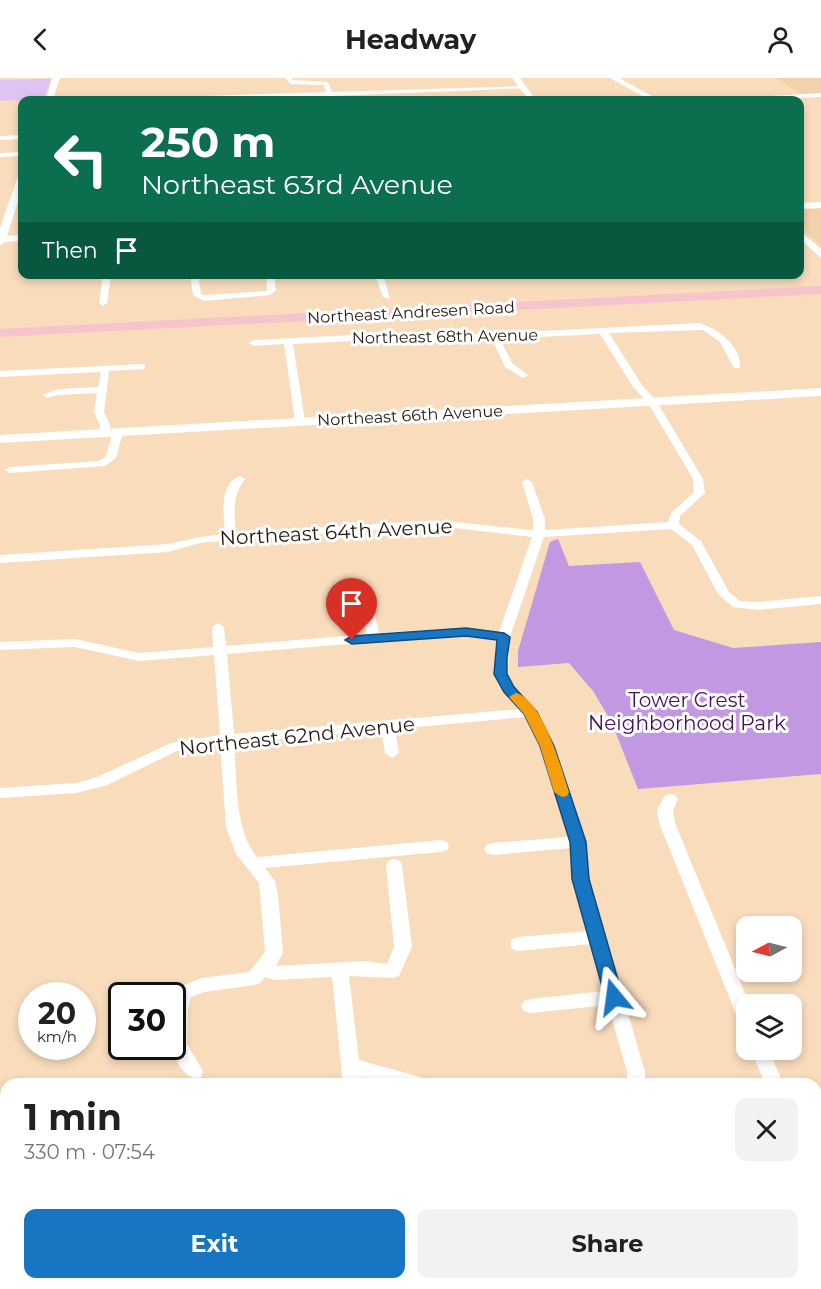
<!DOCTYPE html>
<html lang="en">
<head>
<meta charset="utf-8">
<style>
  body { margin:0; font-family:Montserrat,sans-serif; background:#f2f2f2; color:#202124; height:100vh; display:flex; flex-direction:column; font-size:22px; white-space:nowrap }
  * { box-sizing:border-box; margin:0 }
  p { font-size:20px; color:#757577 }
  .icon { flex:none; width:33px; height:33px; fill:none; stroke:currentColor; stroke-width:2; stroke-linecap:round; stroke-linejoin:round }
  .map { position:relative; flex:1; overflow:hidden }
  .panel { position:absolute; left:0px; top:1000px; width:822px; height:212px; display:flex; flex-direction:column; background:#fff; border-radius:18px 18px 0 0; box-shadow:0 3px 9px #0003 }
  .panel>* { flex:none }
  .banner { position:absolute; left:18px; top:18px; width:786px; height:183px; border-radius:12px; box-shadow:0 3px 9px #0003; background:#0b6e4f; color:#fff; overflow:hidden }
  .needle { width:39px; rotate:263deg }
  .buttons { position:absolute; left:736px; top:838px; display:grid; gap:12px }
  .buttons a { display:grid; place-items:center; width:66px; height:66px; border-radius:12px; background:#fff; box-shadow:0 3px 9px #0003; font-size:30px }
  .speed { position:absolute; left:18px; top:904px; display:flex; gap:12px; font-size:30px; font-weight:700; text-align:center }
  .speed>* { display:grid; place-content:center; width:78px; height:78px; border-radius:50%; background:#fff; box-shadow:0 3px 9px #0003; line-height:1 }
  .speed small { font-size:15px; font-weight:400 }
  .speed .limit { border:3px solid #111; border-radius:9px; background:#fff; color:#111 }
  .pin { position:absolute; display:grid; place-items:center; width:51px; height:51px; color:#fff; margin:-62px -26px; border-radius:50% 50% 50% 0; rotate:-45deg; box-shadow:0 0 6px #0007 }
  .pin .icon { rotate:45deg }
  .me { position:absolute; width:66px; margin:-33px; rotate:344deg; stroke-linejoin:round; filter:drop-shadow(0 0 4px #0008) }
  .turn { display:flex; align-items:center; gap:21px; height:126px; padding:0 24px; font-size:27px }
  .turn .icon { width:78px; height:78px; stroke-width:2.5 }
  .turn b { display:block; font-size:42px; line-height:51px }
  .then { display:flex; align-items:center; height:57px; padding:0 24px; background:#0003; gap:12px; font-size:22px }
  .round { display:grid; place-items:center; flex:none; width:63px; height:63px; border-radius:12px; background:#f2f2f2 }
  .summary { display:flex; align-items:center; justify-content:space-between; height:102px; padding:0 24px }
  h1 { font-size:36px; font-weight:700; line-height:45px }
  .primary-button { display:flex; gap:12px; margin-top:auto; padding:12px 24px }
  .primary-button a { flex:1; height:69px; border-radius:12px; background:#1875c2; color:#fff; font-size:24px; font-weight:700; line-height:69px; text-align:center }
  .primary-button a+a { background:#f2f2f2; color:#202124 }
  header { display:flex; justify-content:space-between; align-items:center; height:78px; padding:0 24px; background:#fff; font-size:27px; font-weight:700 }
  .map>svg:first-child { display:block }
  .built { fill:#f3d1ab }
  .green { fill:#dec4f4 }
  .forest { fill:#c198e1 }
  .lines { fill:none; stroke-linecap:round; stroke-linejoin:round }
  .street { fill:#fff; fill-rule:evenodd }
  .secondary { fill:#fff; fill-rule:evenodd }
  .primary { fill:#f7c4cc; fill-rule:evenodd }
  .route { fill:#1875c2; stroke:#104c7e; stroke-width:1.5 }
  .slow { fill:#f59e0b }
  .labels { text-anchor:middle; stroke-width:6; stroke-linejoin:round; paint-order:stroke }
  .far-street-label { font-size:16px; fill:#261b10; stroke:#fff }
  .street-label { font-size:20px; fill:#261b10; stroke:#fff }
  .park-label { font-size:20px; fill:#450c64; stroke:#fff }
</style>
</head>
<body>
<header><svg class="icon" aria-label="back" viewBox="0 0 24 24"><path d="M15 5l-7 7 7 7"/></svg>Headway<svg class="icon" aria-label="person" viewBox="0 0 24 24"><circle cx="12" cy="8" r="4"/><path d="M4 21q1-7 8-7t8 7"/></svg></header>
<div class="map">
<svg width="821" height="1211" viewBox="0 0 821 1211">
  <rect width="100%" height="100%" fill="#f9dcbc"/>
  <!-- built -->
  <g class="built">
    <path d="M776 0H821V19H805Z"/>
    <path d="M821 130V167L800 147V131Z"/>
  </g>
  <!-- green -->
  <path class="green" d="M51 1 44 21 0 23V2Z"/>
  <!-- forest -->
  <path class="forest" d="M558 461 569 488 640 484 674 552 733 570 821 564V696L638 711 611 643 593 613 569 585 518 589V573L550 464Z"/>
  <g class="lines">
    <!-- street -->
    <g class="street">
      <path d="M285 0H291L293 2 328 4 332 14 524 8 527 10 333 18 334 22H328L327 18 187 22 203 18 326 14 324 7 291 6Z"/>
      <path d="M22 57V61L0 62V58Z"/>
      <path d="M22 74V78L0 79V75Z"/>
      <path d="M103 196H111L107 225 103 228 99 225Z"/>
      <path d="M190 196H198L201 216 205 217 267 213 266 196H274L276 212 270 217 204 223 193 217Z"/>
      <path d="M375 196H383L390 221 383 219Z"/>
      <path d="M699 245C718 250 742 269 740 290H734L720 264 703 252 609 255 642 307 657 324 703 401 705 415 680 438 679 446 701 463 729 514 740 523 758 524 821 518V526L758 532 733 529 718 516 692 467 671 451 544 459 510 559 508 596 514 609 537 634 554 668 586 764 589 801 645 994V1006H627V994L608 927 530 935 524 933 521 928 524 923 530 921 604 913 591 866 518 873 512 871 510 866 512 861 518 859 588 853 573 801 571 770 492 777 486 775 484 771 486 767 492 765 569 759 540 668 525 639 395 651 399 675 392 680 385 675 381 652 234 665C237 699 234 752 257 779L441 762 447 764 449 768 447 772 441 774 265 790 275 803 278 817 283 874 276 888 364 883 387 886 394 869 386 787 388 783 394 781 400 783 402 787 412 869 399 898 393 900 349 898 359 982 417 998 424 1000 426 1006H389L361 999V1006H343L332 899 275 902 265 899 260 905 254 907 204 914 191 919 188 931 187 966 203 993 201 999C184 1004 176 981 170 969H172V923L178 910 201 900 249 894 265 874 259 805 236 776 226 749 220 666 179 672 107 707 76 715 0 720V710L76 705 97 699 171 665 220 657 214 577 139 583 75 569 0 572V564L75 561 139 575 213 569 212 549 218 545 224 549 226 568 367 556 363 537 369 533 375 537 379 555C420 552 458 549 499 554L532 459 455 450 421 449 231 462 200 465 168 474 0 485V477L168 466 200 459 225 456C224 438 218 406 240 398L245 401C232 418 234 434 236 455L421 443 455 444 533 452V441L522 404 527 401 532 404 545 441V452L668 444 671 435 694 414 693 401 648 325 633 309 600 256 500 261 512 285 528 297 523 300 505 289 492 261 424 265 394 261 293 266 305 343 300 346 295 343 284 266 253 268 249 265 253 262 394 255 424 259ZM443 558H466L497 562C494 600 492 602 519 631L234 656 227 576Z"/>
      <path d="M142 286 145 287V291L109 293 104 334 110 347V354L105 357 100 354V347L94 334 97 315 58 317 47 320 42 317 58 311 98 309 101 294 0 299V293Z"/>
      <path d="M118 351 123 354 116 380 105 388 10 395 5 392 10 389 99 383 106 378 113 354Z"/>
      <path d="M670 716 675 717 678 721 673 732 675 745 750 927H747V948L741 946 738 941 659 745 657 732 665 717Z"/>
      <path d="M751 972H769L783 1006H765Z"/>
      <rect x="0" y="1070" width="6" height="18"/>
      <path d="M816 1102 821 1104V1132L816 1131Z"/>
      <path d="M673 1206H695L697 1211H675Z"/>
    </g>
    <!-- secondary -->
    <g class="secondary">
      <path d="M52 0H60L53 22H46Z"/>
      <path d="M512 0H520L536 22H529Z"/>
      <path d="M610 0H619L659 22H650Z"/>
      <path d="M821 15V19L732 22 736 20Z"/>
      <path d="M22 95V111L7 158 22 157V163L5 164 0 168V150L18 98Z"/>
      <path d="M821 124V130L800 131V125Z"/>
      <path d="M800 153 821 171V180L800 161Z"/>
      <path d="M821 310V318L0 365V357Z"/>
    </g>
    <!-- primary -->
    <path class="primary" d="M821 208V216L0 259V251Z"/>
  </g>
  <!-- route -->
  <path class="route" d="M466 550 504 555 510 559 507 580V596L514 609 537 634 554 668 586 764 589 801 623 919 621 924 614 926 608 924 605 919 572 801 570 764 540 668 524 636 504 614 494 596 497 562 466 558 352 566 345 562 352 558Z"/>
  <!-- slow -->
  <path class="slow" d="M516 615C543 622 561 690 569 714L567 718 562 719 554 714 540 668 524 636 509 619Z"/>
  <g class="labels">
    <!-- far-street labels -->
    <g class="far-street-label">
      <text transform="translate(411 234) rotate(-3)" y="6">Northeast Andresen Road</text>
      <text transform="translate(445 258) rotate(-1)" y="6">Northeast 68th Avenue</text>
      <text transform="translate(410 337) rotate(-3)" y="6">Northeast 66th Avenue</text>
    </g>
    <!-- street labels -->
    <g class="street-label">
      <text transform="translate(336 454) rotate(-3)" y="7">Northeast 64th Avenue</text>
      <text transform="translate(297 658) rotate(-6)" y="7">Northeast 62nd Avenue</text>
    </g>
    <!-- park labels -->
    <g class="park-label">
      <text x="687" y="629">Tower Crest<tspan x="687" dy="23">Neighborhood Park</tspan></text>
    </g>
  </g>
</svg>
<div class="buttons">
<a><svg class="needle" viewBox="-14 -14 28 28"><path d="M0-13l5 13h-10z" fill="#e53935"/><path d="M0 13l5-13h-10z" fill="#757577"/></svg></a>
<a><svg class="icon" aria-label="layers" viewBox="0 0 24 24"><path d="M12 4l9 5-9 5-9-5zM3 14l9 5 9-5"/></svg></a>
</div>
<div class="speed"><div>20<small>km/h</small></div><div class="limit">30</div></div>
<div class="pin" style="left:352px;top:562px;background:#d93025"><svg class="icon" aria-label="arrive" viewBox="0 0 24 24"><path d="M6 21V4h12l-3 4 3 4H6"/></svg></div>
<svg class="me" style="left:614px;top:919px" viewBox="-20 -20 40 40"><path d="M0-17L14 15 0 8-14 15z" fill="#1875c2" stroke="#fff" stroke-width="4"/></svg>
<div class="banner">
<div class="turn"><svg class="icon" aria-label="left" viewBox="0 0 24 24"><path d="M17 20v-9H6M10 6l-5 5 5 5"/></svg><div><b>250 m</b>Northeast 63rd Avenue</div></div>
<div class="then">Then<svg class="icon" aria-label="arrive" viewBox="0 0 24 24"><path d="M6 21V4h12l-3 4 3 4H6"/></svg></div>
</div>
<section class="panel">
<div class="summary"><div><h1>1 min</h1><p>330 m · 07:54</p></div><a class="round"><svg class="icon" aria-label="close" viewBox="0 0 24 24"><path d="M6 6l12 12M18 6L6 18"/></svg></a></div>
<div class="primary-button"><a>Exit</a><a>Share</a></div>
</section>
</div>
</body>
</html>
